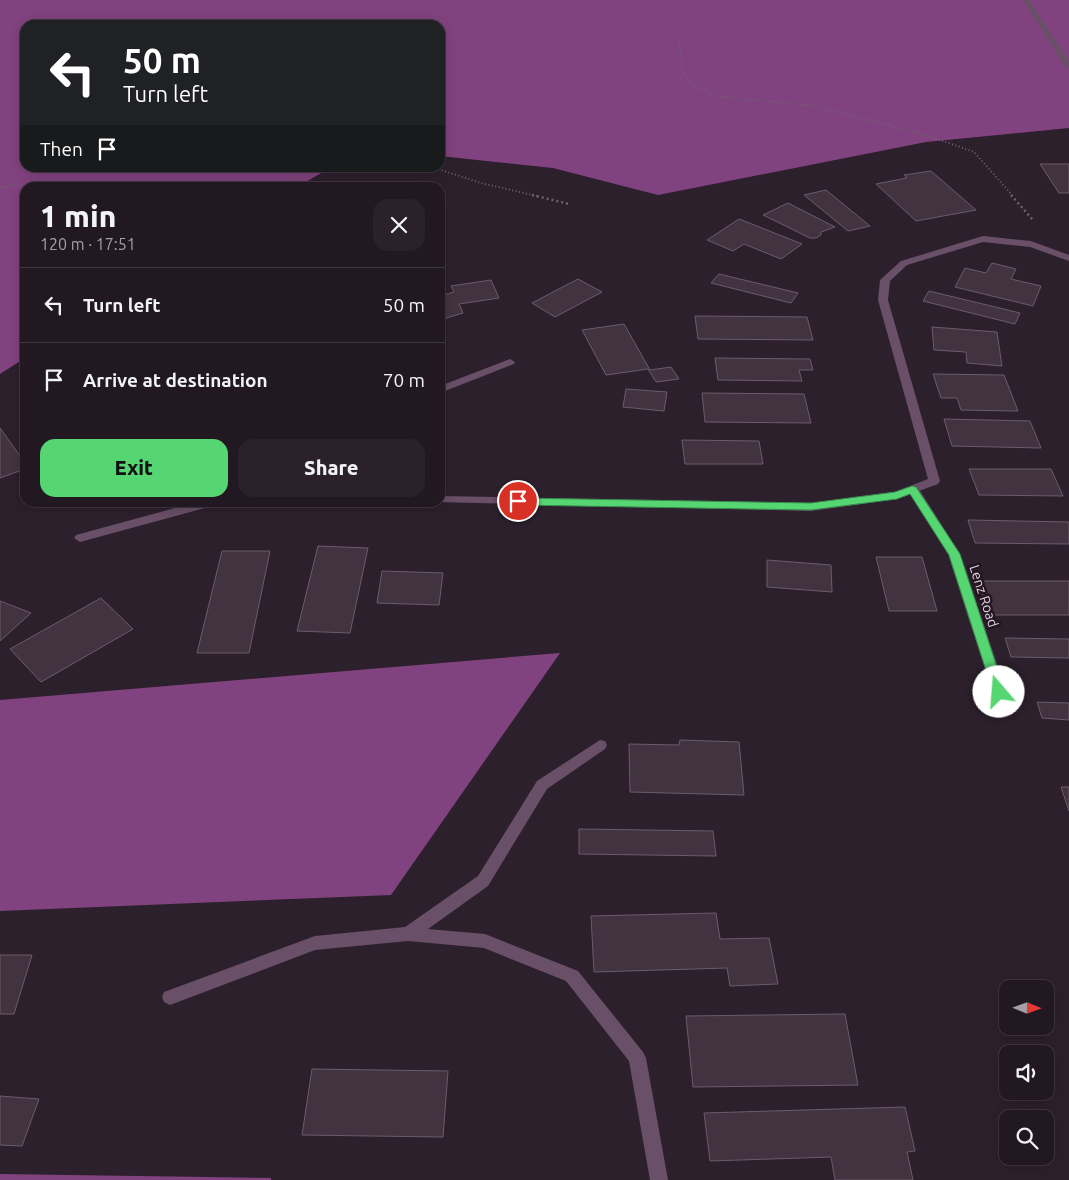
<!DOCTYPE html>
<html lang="en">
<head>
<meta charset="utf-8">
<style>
  body { margin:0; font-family:Ubuntu,sans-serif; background:#2a212a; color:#f1f3f6; height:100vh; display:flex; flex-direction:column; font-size:19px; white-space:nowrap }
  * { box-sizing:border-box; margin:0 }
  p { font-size:16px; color:#a2a0a5 }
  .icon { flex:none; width:28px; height:28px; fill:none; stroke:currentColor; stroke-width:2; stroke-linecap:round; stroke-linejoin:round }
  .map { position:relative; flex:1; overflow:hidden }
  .panel { position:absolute; left:20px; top:182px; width:425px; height:325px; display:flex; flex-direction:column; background:#221822; border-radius:15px; box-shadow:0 2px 12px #0003,0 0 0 1px #3f3740 }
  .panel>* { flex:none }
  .guide { position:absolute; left:20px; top:20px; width:425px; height:152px; border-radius:15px; box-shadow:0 2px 12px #0003,0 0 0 1px #3f3740; background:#202124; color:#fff; overflow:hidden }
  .needle { width:32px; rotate:91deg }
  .controls { position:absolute; left:999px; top:980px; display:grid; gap:10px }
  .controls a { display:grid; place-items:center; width:55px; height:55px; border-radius:10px; background:#221822; box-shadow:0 2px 12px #0003,0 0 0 1px #3f3740; font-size:25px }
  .pin { position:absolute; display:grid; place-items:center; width:42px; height:42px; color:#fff; margin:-21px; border:2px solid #fff; border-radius:50%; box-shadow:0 1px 5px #0007 }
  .me { position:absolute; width:55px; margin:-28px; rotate:342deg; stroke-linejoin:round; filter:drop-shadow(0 0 4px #0008) }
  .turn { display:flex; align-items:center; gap:18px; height:105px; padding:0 20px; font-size:22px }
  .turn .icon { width:65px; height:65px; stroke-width:2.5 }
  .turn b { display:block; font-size:35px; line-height:42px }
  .then { display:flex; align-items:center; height:48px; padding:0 20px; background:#0003; gap:10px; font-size:19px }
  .round { display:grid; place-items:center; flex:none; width:52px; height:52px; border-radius:15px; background:#2a212a }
  .headline { display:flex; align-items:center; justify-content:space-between; height:85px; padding:0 20px }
  h1 { font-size:30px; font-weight:800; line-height:38px }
  .action { display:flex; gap:10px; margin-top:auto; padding:10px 20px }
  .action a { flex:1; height:58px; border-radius:15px; background:#55d672; color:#111; font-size:20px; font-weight:800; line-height:58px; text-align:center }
  .action a+a { background:#2a212a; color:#f1f3f6 }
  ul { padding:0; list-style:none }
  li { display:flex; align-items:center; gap:15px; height:75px; padding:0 20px; border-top:1px solid #3f3740 }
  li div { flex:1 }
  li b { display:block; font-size:19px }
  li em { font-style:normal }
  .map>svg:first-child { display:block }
  .forest { fill:#81437f }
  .building { fill:#423341; stroke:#6c5c6b }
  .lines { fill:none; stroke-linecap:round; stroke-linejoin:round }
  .path-far1 { stroke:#6f636f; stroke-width:2; stroke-dasharray:1 2.5; stroke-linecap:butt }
  .path { stroke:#6f636f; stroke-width:2.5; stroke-dasharray:2 3; stroke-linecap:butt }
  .service { fill:#694f68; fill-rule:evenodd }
  .minor { fill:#694f68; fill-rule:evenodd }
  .route { fill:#55d672; stroke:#378b4a }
  .labels { text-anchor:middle; stroke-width:5; stroke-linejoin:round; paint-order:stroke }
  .street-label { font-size:14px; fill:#ded4dd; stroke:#241623 }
</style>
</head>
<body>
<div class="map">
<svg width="1069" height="1180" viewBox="0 0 1069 1180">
  <rect width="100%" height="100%" fill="#2d202d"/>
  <!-- forest -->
  <g class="forest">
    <path d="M0 0H1069V128L926 142 658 195 553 168 440 156V25H25V168H330L297 187 25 188V358L0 374Z"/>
    <path d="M560 653 391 895 0 911V700Z"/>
    <path d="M0 1174 271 1178V1180H0Z"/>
  </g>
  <!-- building -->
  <g class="building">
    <path d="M1040 164H1069V193H1059Z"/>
    <path d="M931 171 976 210 916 221 876 184 907 178 904 175Z"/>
    <path d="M826 190 870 226 848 231 804 195Z"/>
    <path d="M788 203 835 227 821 232V235L816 238H810L763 215Z"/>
    <path d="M739 219 802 244 781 259 744 244 733 251 707 240Z"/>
    <path d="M992 263 1016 269 1011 279 1041 286 1033 306 955 287 965 268 986 273Z"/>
    <path d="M719 274 798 293 791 303 711 283Z"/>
    <path d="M578 279 602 292 555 317 532 303Z"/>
    <path d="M491 280 499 298 459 304 463 313 440 320V296L454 292 451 286Z"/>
    <path d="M929 291 1020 313 1015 324 923 301Z"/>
    <path d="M695 316 807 317 813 340 698 339Z"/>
    <path d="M624 324 650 370 671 367 679 379 656 382 648 369 606 375 582 330Z"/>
    <path d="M932 327 997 332 1002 366 967 363 966 352 934 350Z"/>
    <path d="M715 358 810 359 813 370H799L802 381 718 380Z"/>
    <path d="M933 374 1004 375 1018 411 961 410 957 398H941Z"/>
    <path d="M626 389 667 392 664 411 623 407Z"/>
    <path d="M702 393 804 394 811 423 705 422Z"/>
    <path d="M944 419 1030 421 1041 448 952 446Z"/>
    <path d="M0 428 25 463V469L0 478Z"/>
    <path d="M682 440 759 441 763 464H685Z"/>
    <path d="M969 469H1051L1063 496 979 495Z"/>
    <path d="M968 520 1069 522V544L975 543Z"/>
    <path d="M318 546 368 548 350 633 297 631Z"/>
    <path d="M222 551H270L249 653H197Z"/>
    <path d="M876 557H922L937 611H889Z"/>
    <path d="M767 560 831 565 832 592 767 587Z"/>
    <path d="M382 571 443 573 439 605 377 603Z"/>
    <path d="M978 581H1069V615H989Z"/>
    <path d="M101 598 133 629 41 682 10 649Z"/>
    <path d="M0 601 31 613 0 641Z"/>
    <path d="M1005 638 1069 639V658L1011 657Z"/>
    <path d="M1037 702 1069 703V720L1042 718Z"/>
    <path d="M680 740 739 742 744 795 630 792 629 744 679 745Z"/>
    <path d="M1061 787H1069V811Z"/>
    <path d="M579 829 713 831 716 856 579 854Z"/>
    <path d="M716 913 720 939 769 938 778 984 730 986 727 968 594 972 591 916Z"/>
    <path d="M0 955H32L14 1014H0Z"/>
    <path d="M845 1014 858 1085 693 1087 686 1016Z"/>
    <path d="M312 1069 448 1071 443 1137 302 1135Z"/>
    <path d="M0 1096 39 1099 22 1146 0 1145Z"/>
    <path d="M905 1107 915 1151 907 1152 913 1180H835L831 1157 710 1161 704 1113Z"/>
  </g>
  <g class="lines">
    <!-- path-far1 -->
    <g class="path-far1">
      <path d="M679 41 683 72 695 86 714 96 815 106 929 136 974 152 1013 196"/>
      <path d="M435 168 481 183 537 196"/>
      <path d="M0 188 13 185 137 188"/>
      <path d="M284 188 309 168"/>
    </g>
    <!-- path -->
    <g class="path">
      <path d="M532 195 569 204"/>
      <path d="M1011 195 1033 220"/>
    </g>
    <!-- service -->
    <g class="service">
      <path d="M983 236 1031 241 1069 255V261L1030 247 983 242 907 265 890 281 888 300 940 481 938 484 897 499 811 511 436 502H440V496L811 503 895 492 928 479 878 300 880 280 901 261Z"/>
      <path d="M510 359 515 362 514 364 440 393V386Z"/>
      <path d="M197 502H232L226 506 205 508 80 542 74 538 76 535Z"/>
      <path d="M600 740 605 741 607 745 605 749 547 789 488 886 428 929 485 934 578 971 643 1052 646 1058 668 1180H650L629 1061 566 981 484 948 408 941 315 950 170 1005 164 1002 162 997 164 992 315 936 405 927 478 876 537 781Z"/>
    </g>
    <!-- minor -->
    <g class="minor">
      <path d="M1023 0H1029L1069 61V69L1065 67Z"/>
      <path d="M913 485 917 486 960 554 1006 691 1004 695H994L992 691 948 554 907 489Z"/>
    </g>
  </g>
  <!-- route -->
  <path class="route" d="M912 486 916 487 960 554 1005 692 1003 695H995L993 692 949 555 910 494 897 499 811 510 518 505 512 501 518 498 811 503 895 492Z"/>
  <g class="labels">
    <!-- street labels -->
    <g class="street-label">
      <text transform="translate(984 596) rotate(72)" y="5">Lenz Road</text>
    </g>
  </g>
</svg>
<div class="controls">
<a><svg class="needle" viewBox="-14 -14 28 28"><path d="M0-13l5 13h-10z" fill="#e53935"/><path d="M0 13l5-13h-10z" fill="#a2a0a5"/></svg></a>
<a><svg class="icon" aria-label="sound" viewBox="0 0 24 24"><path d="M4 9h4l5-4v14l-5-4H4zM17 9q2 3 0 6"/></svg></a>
<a><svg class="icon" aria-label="search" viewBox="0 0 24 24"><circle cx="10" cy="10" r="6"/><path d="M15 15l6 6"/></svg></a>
</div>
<div class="pin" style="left:518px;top:501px;background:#d93025"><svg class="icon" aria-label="arrive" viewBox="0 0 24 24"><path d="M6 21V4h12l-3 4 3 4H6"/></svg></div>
<svg class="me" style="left:999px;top:692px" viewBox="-20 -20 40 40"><circle r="19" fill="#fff"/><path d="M0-13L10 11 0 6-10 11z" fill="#55d672"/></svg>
<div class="guide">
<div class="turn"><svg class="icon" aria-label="left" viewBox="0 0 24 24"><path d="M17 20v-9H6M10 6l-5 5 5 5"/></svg><div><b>50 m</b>Turn left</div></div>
<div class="then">Then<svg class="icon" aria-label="arrive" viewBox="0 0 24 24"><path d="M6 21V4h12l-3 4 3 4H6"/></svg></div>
</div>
<section class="panel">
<div class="headline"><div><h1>1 min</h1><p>120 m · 17:51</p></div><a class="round"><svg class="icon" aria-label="close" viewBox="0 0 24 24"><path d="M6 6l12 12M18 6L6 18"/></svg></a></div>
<ul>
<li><svg class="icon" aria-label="left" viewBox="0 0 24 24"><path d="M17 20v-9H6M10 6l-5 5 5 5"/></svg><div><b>Turn left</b></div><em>50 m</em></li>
<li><svg class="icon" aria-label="arrive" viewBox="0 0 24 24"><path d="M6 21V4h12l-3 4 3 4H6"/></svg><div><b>Arrive at destination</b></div><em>70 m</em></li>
</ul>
<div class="action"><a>Exit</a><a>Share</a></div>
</section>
</div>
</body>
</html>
